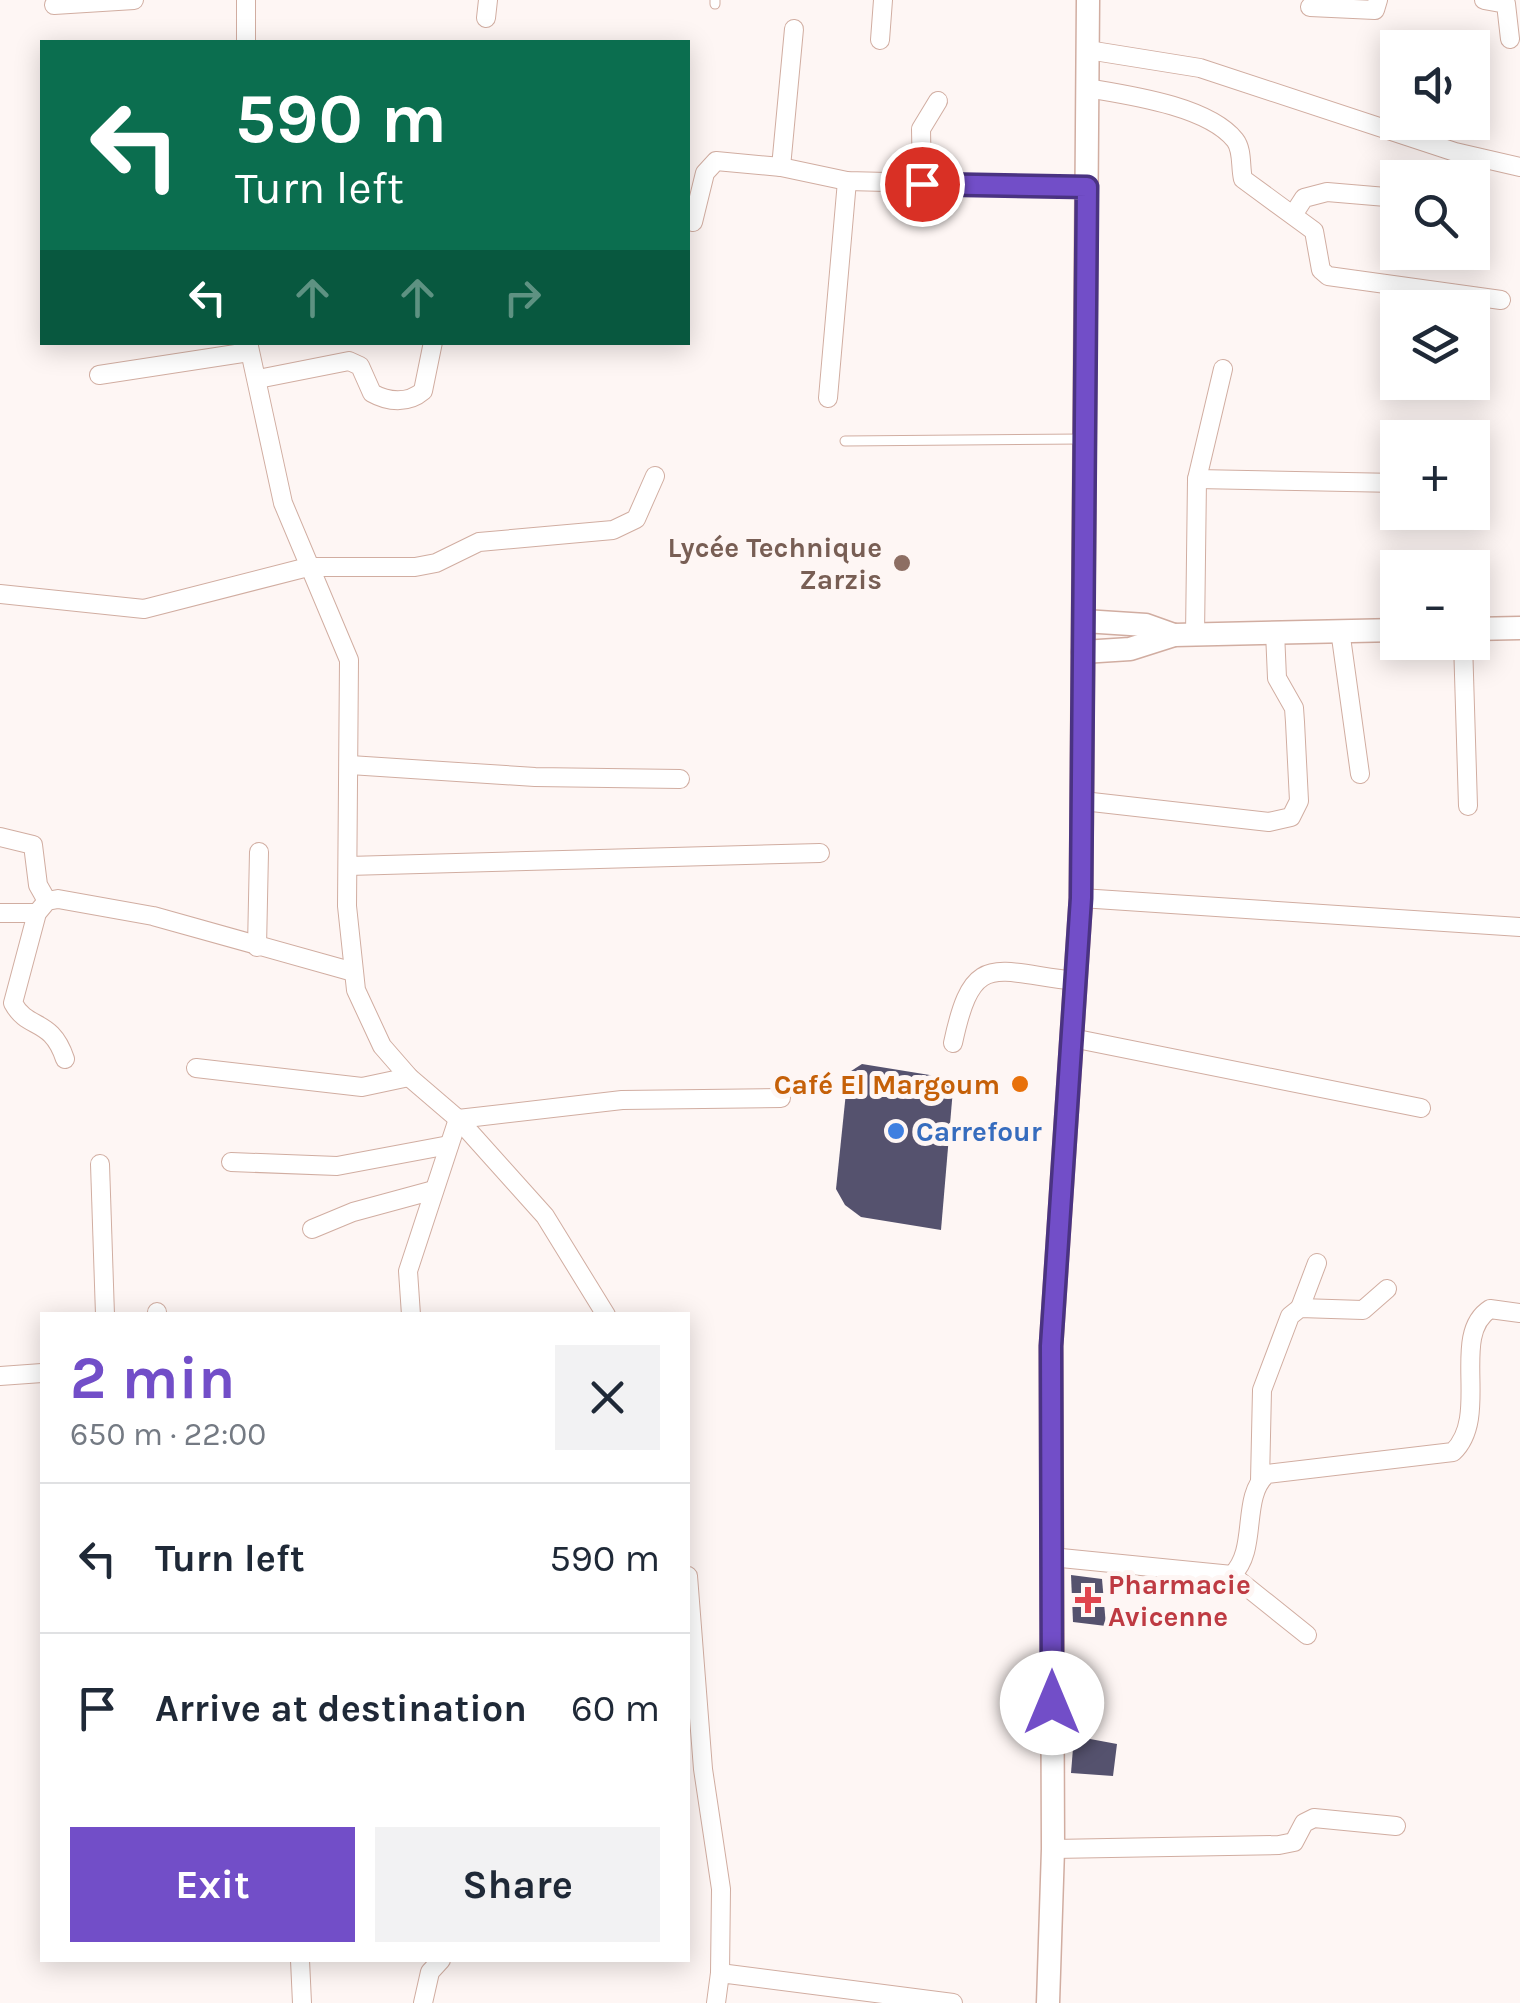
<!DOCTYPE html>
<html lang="en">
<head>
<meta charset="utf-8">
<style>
  body { margin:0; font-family:Karla,sans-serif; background:#f2f2f3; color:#1f2937; height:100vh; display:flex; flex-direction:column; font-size:38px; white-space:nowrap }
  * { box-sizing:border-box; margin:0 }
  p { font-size:32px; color:#747a83 }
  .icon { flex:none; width:55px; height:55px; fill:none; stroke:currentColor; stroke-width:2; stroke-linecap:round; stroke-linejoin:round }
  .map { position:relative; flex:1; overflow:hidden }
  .sheet { position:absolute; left:40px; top:1312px; width:650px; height:650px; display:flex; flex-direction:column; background:#fff; border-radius:0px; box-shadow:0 5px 25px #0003 }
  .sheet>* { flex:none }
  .banner { position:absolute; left:40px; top:40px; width:650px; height:305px; border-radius:0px; box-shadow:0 5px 25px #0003; background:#0b6e4f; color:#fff; overflow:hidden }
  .controls { position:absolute; left:1380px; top:30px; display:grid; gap:20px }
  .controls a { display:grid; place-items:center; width:110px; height:110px; border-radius:0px; background:#fff; box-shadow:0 5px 25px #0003; font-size:50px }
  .pin { position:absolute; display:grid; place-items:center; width:85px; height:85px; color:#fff; margin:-42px; border:5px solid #fff; border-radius:50%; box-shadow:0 2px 10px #0007 }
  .me { position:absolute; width:110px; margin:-55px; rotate:0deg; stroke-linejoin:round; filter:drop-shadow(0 0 8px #0008) }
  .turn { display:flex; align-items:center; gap:35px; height:210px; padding:0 30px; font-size:45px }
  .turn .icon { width:130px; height:130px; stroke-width:2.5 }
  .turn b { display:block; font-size:70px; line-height:85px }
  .lanes { display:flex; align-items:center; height:95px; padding:0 30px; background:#0003; justify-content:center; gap:50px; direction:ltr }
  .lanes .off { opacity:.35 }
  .round { display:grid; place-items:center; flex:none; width:105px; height:105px; border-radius:0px; background:#f2f2f3 }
  .headline { display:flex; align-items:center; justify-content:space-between; height:170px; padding:0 30px }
  h1 { font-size:60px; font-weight:700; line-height:75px; color:#724ec8 }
  .primary-button { display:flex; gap:20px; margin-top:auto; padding:20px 30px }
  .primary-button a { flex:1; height:115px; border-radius:0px; background:#724ec8; color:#fff; font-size:40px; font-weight:700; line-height:115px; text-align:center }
  .primary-button a+a { background:#f2f2f3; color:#1f2937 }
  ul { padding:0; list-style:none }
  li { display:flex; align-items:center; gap:30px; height:150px; padding:0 30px; border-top:2px solid #e0e1e3 }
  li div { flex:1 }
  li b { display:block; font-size:38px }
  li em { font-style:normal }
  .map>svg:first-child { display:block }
  .building { fill:#55526e }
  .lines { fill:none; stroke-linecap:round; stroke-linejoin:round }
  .lane-casing { stroke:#d1ada1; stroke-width:11 }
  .street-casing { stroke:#d1ada1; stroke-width:20 }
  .secondary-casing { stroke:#d1ada1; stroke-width:25 }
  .lane { stroke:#fff; stroke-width:9 }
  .street { stroke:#fff; stroke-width:18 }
  .secondary { stroke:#fff; stroke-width:22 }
  .route-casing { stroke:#4a3382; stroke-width:25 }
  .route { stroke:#724ec8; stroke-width:18 }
  .education-dot { fill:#8d6e63; stroke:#fef6f4; stroke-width:4 }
  .food-dot { fill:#e8710a; stroke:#fef6f4; stroke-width:4 }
  .shop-dot { fill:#3f7fe0; stroke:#fef6f4; stroke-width:4 }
  .health-dot { fill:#e0444e; stroke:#fef6f4; stroke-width:4 }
  .labels { text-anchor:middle; stroke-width:10; stroke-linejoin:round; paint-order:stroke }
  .education-label { font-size:28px; font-weight:bold; fill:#785e54; stroke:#fef6f4; text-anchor:end }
  .food-label { font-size:28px; font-weight:bold; fill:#c56008; stroke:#fef6f4; text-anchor:end }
  .shop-label { font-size:28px; font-weight:bold; fill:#366cbe; stroke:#fef6f4; text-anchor:start }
  .health-label { font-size:28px; font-weight:bold; fill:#be3a42; stroke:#fef6f4; text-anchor:start }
</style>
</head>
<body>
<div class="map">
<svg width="1520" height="2003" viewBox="0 0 1520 2003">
  <rect width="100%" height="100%" fill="#fef6f4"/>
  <!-- building -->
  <g class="building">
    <path d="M862 1064 942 1077 953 1089 941 1230 861 1217 845 1205 836 1189 848 1073Z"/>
    <path d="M1071 1575 1102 1579 1106 1626 1073 1622Z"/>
    <path d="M1074 1736 1117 1744 1113 1776 1071 1773Z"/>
  </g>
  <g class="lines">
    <defs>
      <g id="lane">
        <path d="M715 4V0"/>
        <path d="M845 441 1082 439"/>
      </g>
      <g id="street">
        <path d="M1484 0 1506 4 1510 39"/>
        <path d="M54 5 134 0"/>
        <path d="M1310 7 1375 10 1378 0"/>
        <path d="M486 18 488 0"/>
        <path d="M880 40 883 0"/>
        <path d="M246 42V0"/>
        <path d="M1088 50 1200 68 1455 152 1520 167"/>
        <path d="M1087 88C1128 95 1208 106 1235 140 1243 150 1240 167 1243 179L1314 231 1321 270 1328 276 1501 300"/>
        <path d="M781 167 794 29"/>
        <path d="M922 184 921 129 938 101"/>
        <path d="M1293 215 1304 198 1327 192 1398 198"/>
        <path d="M693 222 705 173 716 161 781 167 847 181 1087 187"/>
        <path d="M248 342 283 503 349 660 347 906 356 990 382 1046 409 1077 458 1119 545 1216 606 1315"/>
        <path d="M99 375 249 352"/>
        <path d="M258 379 349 361 360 366 372 393C388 402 408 404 423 391L433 342"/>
        <path d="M828 398 847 181"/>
        <path d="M1197 479 1398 483"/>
        <path d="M0 594 144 609 308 567H415L436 563 479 542 613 530 636 519 655 476"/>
        <path d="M1340 630 1360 774"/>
        <path d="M1195 636 1197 479 1223 369"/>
        <path d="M1463 642 1468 806"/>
        <path d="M350 765 535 777 680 779"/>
        <path d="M1083 801 1269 822 1291 817 1299 801 1295 722 1294 708 1277 678 1275 632"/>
        <path d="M0 837 33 845 38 885 47 901"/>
        <path d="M348 866 820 853"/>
        <path d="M1081 898 1520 927"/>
        <path d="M0 913H37"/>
        <path d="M257 947 259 852"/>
        <path d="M1072 1038 1421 1108"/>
        <path d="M953 1043C973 949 993 972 1076 981"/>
        <path d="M65 1059C51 1017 28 1031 13 1003L37 913 47 901 58 899 153 916 350 971"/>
        <path d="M196 1068 362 1087 409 1077"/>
        <path d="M231 1162 337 1166 449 1145"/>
        <path d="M100 1164 105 1315"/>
        <path d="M312 1229 353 1212 434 1190"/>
        <path d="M1300 1308 1317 1263"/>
        <path d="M157 1312V1315"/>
        <path d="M411 1315 408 1271 458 1119 622 1100 781 1098"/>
        <path d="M0 1376 42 1373"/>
        <path d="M1260 1481 1262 1390 1290 1316 1300 1308 1363 1310 1387 1289"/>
        <path d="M1051 1557 1232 1575C1259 1549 1240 1497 1267 1474L1453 1452C1491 1416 1449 1335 1490 1309L1520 1313"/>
        <path d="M1232 1575 1307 1635"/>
        <path d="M688 1576 703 1769 721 1889 720 1973"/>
        <path d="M1053 1849 1279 1845 1294 1842 1304 1823 1314 1818 1396 1826"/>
        <path d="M300 1960 302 2003"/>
        <path d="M423 2003 430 1972 441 1960"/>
        <path d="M716 2003 720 1973 953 2003"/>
      </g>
      <g id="secondary">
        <path d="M1084 621 1146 625 1174 635"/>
        <path d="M1472 629 1520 628"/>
        <path d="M1083 652 1130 649 1174 635 1398 630"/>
        <path d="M1048 2003 1053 1849 1051 1346 1081 898 1088 0"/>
      </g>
    </defs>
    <!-- lane casing -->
    <use href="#lane" class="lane-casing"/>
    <!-- street casing -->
    <use href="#street" class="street-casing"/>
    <!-- secondary casing -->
    <use href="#secondary" class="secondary-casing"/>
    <!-- lane -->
    <use href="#lane" class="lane"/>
    <!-- street -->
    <use href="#street" class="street"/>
    <!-- secondary -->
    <use href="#secondary" class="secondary"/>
  </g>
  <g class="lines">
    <defs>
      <path id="route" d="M922 184 1087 187 1081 898 1051 1346 1052 1703"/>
    </defs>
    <!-- route casing -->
    <use href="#route" class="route-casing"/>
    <!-- route -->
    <use href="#route" class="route"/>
  </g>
  <!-- markers -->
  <circle class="education-dot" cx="902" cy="563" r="10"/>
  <circle class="food-dot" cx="1020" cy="1084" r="10"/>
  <circle class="shop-dot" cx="896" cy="1131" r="10"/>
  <path class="health-dot" d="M1083 1585h10v10h10v10h-10v10h-10v-10h-10v-10h10z"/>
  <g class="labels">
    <!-- education labels -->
    <g class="education-label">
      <text x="882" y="557">Lycée Technique<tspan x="882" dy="32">Zarzis</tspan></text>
    </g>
    <!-- food labels -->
    <g class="food-label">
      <text x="1000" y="1094">Café El Margoum</text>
    </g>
    <!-- shop labels -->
    <g class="shop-label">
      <text x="916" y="1141">Carrefour</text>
    </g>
    <!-- health labels -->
    <g class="health-label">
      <text x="1108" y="1594">Pharmacie<tspan x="1108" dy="32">Avicenne</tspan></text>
    </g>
  </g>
</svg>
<div class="controls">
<a><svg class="icon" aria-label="sound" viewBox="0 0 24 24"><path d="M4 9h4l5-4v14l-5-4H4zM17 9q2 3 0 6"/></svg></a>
<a><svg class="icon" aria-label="search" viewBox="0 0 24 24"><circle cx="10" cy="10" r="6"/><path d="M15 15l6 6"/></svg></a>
<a><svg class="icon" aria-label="layers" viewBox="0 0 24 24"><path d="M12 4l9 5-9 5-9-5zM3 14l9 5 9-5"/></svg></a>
<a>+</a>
<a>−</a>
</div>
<div class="pin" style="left:922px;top:184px;background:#d93025"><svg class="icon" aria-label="arrive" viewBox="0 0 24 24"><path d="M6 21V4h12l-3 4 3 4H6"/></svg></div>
<svg class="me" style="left:1052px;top:1703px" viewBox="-20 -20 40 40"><circle r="19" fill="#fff"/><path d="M0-13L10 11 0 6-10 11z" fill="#724ec8"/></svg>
<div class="banner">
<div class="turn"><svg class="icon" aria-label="left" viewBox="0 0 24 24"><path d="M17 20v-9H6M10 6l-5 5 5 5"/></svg><div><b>590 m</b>Turn left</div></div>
<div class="lanes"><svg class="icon" aria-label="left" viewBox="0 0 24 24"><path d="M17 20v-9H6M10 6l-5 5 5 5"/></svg><svg class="icon off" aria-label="ahead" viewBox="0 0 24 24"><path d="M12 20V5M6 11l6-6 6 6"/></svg><svg class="icon off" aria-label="ahead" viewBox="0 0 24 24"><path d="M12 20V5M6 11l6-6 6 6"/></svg><svg class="icon off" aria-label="right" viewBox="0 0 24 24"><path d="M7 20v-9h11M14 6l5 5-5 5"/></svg></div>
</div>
<section class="sheet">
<div class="headline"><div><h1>2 min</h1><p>650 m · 22:00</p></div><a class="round"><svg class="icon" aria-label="close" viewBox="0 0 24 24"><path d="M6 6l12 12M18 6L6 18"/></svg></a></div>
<ul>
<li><svg class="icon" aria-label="left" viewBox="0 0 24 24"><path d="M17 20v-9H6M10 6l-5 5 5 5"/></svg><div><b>Turn left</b></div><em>590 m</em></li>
<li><svg class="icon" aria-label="arrive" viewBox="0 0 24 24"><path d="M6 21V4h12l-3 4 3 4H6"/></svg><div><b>Arrive at destination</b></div><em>60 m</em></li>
</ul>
<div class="primary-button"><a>Exit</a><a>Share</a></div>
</section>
</div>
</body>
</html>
